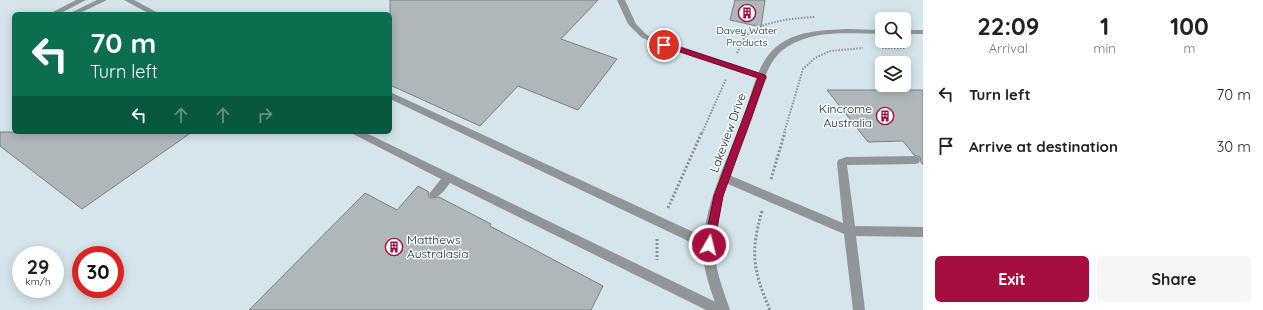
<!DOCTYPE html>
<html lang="en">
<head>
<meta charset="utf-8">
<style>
  body { margin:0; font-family:Quicksand,sans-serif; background:#f6f6f6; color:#222; height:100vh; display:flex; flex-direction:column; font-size:15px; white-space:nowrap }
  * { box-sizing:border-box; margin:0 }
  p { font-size:13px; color:#767676 }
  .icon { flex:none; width:22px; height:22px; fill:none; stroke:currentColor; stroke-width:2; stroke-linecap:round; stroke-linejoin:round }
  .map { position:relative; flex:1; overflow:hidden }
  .drawer { display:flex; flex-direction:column; background:#fff; width:340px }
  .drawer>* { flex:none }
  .hud { position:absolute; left:12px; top:12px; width:380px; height:122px; border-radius:6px; box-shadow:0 2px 10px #0003; background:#0b6e4f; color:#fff; overflow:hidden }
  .buttons { position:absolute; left:875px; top:12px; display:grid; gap:8px }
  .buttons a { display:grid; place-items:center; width:36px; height:36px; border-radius:6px; background:#fff; box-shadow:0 2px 10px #0003; font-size:20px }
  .speed { position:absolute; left:12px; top:246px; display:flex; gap:8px; font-size:20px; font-weight:700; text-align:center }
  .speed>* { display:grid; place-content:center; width:52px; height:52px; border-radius:50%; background:#fff; box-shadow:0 2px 10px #0003; line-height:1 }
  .speed small { font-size:10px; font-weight:400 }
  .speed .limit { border:6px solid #d22; background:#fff; color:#111 }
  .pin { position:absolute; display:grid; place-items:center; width:34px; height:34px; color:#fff; margin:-17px; border:2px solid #fff; border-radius:50%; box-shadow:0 1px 4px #0007 }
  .me { position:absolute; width:44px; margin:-22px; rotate:8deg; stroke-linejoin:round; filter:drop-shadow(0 0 3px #0008) }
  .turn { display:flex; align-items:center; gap:14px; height:84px; padding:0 12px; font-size:18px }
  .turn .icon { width:52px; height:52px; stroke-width:2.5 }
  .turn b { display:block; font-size:28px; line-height:34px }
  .lanes { display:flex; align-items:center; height:38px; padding:0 12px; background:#0003; justify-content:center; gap:20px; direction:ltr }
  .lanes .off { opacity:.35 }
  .eta { display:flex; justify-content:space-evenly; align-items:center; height:68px; text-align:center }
  .eta b { font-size:24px; font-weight:700; line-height:28px }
  .primary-button { display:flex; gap:8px; margin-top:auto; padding:8px 12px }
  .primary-button a { flex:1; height:46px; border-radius:6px; background:#a60e3f; color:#fff; font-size:16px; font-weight:700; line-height:46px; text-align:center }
  .primary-button a+a { background:#f6f6f6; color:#222 }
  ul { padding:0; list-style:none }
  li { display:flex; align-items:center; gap:12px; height:52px; padding:0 12px }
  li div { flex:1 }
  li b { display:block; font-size:15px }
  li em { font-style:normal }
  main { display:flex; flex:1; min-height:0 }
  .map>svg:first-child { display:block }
  .built { fill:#d5e5eb; fill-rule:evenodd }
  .building { fill:#b0b7ba; stroke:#798083 }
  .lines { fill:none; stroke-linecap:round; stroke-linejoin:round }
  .path-far1 { stroke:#8a8f92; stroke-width:2; stroke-dasharray:1.5 1.5; stroke-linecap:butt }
  .path { stroke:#8a8f92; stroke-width:3; stroke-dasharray:2 2; stroke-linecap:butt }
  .service { fill:#929597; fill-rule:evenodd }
  .minor { fill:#929597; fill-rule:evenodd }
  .route { fill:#a60e3f; stroke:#6c0929 }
  .labels { text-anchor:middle; stroke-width:3; stroke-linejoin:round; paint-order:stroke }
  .far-poi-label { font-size:10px; fill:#232627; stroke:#f4fcff }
  .poi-label { font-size:12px; fill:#232627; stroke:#f4fcff; text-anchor:end }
  .street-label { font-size:12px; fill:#232627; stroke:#f4fcff }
</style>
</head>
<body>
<main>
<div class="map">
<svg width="923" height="310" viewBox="0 0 923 310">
  <rect width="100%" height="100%" fill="#e7eff2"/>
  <!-- built -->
  <path class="built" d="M0 0H923V310H0ZM14 14H390V132H14ZM882 19H904V41H882ZM882 63H904V85H882ZM21 255H55V289H21ZM81 255H115V289H81Z"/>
  <!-- building -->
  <g class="building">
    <path d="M390 0H598L561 39 617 59 578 110 518 86 480 126 390 85Z"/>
    <path d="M735 0H765L761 27 730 20Z"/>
    <path d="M827 90H923V165L921 162 920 157 914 155 903 141 868 142Z"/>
    <path d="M0 132H192L82 209 0 146Z"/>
    <path d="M418 186 429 192 428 194 430 198 439 197 491 224 490 226 603 286 591 310H249L365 193 397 210Z"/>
  </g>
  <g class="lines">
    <!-- path-far1 -->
    <g class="path-far1">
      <path d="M882 16H905"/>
      <path d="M882 48H905"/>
      <path d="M737 53C740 48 741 41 746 36 760 21 795 18 815 17"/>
      <path d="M702 133 726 79"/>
      <path d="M784 133 803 69 815 58 830 51 863 48"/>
    </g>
    <!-- path -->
    <g class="path">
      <path d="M771 179 785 132"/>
      <path d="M668 208 702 132"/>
      <path d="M762 211C750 252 753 271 770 310"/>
      <path d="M657 239V260"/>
    </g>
    <!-- service -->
    <g class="service">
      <path d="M76 0H86L59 14 51 13Z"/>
      <path d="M97 0H107L78 14H68Z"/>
      <path d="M124 0H134L160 14H150Z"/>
      <path d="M617 0H625L636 24 647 35 766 75 767 77 766 79H760L642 38 628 24Z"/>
      <path d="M390 92 713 241 715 245 713 249 709 250 705 249 390 99Z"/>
      <path d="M351 132H364L724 306 725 310H706L450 183C445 189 439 200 430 197L429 194 441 179 353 134Z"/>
      <path d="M915 156 919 157 920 160 919 163 915 164 847 165 855 226 923 227V237L856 236 865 310H853L844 234 721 181 720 178 721 175H729L843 223 837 163 838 160 846 157Z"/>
    </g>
    <!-- minor -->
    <g class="minor">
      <path d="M846 29 882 30V34C851 34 815 29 787 47 764 61 761 95 752 119 737 160 716 201 715 246 714 268 723 289 730 310H718C710 289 702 267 703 245 706 200 727 160 743 118 752 95 756 64 776 47 795 31 822 30 846 29Z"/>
      <rect x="904" y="30" width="19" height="4"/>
    </g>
  </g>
  <!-- route -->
  <path class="route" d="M664 42 765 75 766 77 723 196 714 245 713 249 709 250 705 249 704 245 714 196 758 78 662 46 660 45Z"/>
  <!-- icons -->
  <defs>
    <symbol id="building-ring" viewBox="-11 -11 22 22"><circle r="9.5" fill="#f4fcff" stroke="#a60e3f" stroke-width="1.5"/><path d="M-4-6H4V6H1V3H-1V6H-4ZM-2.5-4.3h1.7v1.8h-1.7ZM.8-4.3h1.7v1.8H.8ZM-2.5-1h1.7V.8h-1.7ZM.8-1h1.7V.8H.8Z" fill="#a60e3f"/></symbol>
  </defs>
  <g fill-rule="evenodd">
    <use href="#building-ring" x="737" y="3" width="20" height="20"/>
    <use href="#building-ring" x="875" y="106" width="20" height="20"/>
    <use href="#building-ring" x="384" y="237" width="20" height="20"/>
  </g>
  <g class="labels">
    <!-- far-poi labels -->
    <g class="far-poi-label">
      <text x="747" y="34">Davey Water<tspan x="747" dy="12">Products</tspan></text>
    </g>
    <!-- poi labels -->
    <g class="poi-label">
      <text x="872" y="113">Kincrome<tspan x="872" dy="14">Australia</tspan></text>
      <text x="407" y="244" text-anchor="start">Matthews<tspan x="407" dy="14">Australasia</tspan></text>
    </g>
    <!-- street labels -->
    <g class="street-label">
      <text transform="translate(728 133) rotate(-70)" y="4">Lakeview Drive</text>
    </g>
  </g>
</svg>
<div class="buttons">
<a><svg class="icon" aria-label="search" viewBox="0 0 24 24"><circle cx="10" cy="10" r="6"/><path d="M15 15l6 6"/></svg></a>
<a><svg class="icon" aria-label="layers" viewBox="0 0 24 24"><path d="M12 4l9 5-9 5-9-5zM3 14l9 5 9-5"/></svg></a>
</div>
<div class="speed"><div>29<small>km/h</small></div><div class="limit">30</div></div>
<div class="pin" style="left:664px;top:45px;background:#d93025"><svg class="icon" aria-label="arrive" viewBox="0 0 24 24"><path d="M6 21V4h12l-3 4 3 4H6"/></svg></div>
<svg class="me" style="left:709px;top:245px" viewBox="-20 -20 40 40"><circle r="17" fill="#a60e3f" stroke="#fff" stroke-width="3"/><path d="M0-11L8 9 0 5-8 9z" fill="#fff"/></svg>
<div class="hud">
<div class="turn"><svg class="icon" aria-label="left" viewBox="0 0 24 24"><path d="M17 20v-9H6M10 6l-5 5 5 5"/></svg><div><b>70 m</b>Turn left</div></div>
<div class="lanes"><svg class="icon" aria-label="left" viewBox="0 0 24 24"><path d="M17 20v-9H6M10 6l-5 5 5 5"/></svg><svg class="icon off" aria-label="ahead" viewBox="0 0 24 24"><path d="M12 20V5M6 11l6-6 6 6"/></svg><svg class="icon off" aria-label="ahead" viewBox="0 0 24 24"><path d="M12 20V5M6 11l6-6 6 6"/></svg><svg class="icon off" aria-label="right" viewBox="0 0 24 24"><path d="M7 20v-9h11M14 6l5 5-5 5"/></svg></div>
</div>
</div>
<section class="drawer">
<div class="eta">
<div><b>22:09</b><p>Arrival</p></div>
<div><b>1</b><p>min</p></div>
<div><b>100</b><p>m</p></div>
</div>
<ul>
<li><svg class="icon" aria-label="left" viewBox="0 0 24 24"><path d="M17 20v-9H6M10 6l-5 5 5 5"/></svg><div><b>Turn left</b></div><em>70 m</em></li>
<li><svg class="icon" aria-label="arrive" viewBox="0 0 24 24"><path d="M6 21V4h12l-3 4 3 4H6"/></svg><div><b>Arrive at destination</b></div><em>30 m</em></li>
</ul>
<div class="primary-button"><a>Exit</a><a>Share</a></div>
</section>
</main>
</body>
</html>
